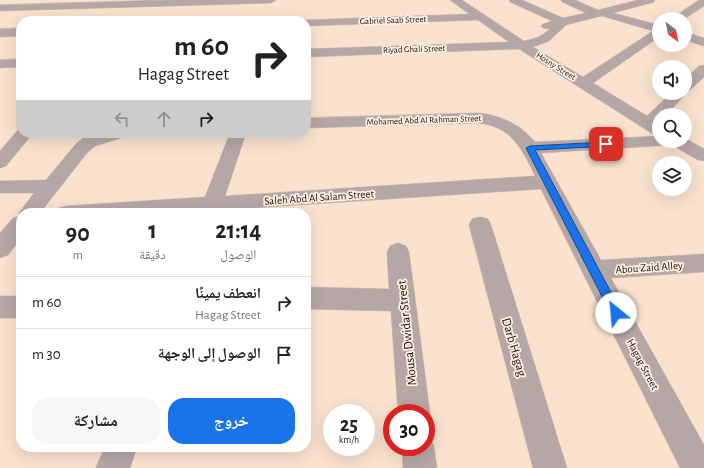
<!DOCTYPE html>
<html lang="ar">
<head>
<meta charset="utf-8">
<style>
  body { margin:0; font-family:"Alegreya Sans","Noto Naskh Arabic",sans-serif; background:#f6f6f6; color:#222; direction:rtl; height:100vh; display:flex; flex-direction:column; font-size:15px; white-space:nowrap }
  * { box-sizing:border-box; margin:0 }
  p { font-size:13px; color:#767676 }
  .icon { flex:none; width:22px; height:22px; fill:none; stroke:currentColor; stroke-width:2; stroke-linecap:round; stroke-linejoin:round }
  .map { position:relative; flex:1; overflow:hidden; direction:ltr }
  .details { position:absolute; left:16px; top:208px; width:295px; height:244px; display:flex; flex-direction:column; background:#fff; border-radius:16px; box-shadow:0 4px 16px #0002; direction:rtl }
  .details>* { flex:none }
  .hud { position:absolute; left:16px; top:16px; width:295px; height:122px; border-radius:16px; box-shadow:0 4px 16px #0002; direction:rtl; background:#fff; color:#222; overflow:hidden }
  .needle { width:26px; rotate:148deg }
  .buttons { position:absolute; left:652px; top:12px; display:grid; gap:8px }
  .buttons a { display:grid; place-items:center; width:40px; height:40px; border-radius:50%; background:#fff; box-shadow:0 4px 16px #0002; font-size:20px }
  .speed { position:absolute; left:323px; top:404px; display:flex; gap:8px; font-size:20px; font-weight:700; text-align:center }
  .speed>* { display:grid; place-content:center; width:52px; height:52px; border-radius:50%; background:#fff; box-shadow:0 4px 16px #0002; line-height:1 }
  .speed small { font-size:10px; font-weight:400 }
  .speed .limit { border:6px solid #d22; background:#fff; color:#111 }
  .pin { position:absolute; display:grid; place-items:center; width:34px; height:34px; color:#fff; margin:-17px; border-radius:8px; box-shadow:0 2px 6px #0006 }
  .me { position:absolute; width:44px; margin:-22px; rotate:332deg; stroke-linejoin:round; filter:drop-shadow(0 0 3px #0008) }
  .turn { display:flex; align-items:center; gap:14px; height:84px; padding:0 16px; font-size:18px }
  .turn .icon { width:52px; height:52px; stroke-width:2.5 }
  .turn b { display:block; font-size:28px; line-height:34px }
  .lanes { display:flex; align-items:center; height:38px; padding:0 16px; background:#0003; justify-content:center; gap:20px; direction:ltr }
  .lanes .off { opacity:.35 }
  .eta { display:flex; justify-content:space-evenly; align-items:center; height:68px; text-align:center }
  .eta b { font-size:24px; font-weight:700; line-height:28px }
  .cta { display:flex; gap:8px; margin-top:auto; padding:8px 16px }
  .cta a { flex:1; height:46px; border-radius:16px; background:#1a73e8; color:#fff; font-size:16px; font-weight:700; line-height:46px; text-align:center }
  .cta a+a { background:#f6f6f6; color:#222 }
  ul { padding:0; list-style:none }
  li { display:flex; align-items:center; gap:12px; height:52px; padding:0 16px; border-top:1px solid #e0e0e0 }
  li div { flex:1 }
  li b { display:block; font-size:15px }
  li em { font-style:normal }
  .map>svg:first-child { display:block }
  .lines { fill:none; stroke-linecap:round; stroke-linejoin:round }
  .street-casing { stroke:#d5bfad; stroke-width:1 }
  .street { fill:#b6a7a7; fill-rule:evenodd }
  .route { fill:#1a73e8; stroke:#114b97 }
  .labels { text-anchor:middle; stroke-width:3.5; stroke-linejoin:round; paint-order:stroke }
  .far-street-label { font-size:9px; fill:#160e07; stroke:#fff0e4 }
  .street-label { font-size:11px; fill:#160e07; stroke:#fff0e4 }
  .near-street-label { font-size:13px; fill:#160e07; stroke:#fff0e4 }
</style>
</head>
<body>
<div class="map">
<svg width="704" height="468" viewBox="0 0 704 468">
  <rect width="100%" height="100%" fill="#f9e1cd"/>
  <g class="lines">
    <defs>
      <g id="street">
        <path d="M166 0H276L271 3 0 11V5Z"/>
        <path d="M450 0H462L524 41C535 39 542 36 550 29L543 28 541 26 543 24 552 21 510 2 509 0H522L563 18 586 13 562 2 561 0H575L598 10 638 0H655L654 2 613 13 659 25V37L593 83 647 116 671 93H685V79L699 66 704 65V77L690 90 685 91 686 93 684 96 666 115H659V135L653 134 519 49 306 57V49L509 42 478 20 306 26V21H302L306 20 469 14ZM602 16 653 31 583 77 533 47 549 41 566 25Z"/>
        <path d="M699 0H704V6L684 19H671Z"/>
        <path d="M21 28V36L0 37V29Z"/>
        <path d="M685 32 704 38V46L685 40Z"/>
        <path d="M21 59V67L0 68V60Z"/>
        <path d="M479 113C502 116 520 124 535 142L659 136V141H685V138L704 149V161L698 160 672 145 541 153 601 260 704 254V272L611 278 704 445V468H680L541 189 220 210 219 213H199V212L177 213H56L59 208 66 206 205 197 230 133H246L225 196 535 176C522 149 512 127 479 123L306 128V118Z"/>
        <path d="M19 129H21V133H33L6 166 0 168V151Z"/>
        <path d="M100 133H126L124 137 95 146 87 153 40 213H21V238L8 255 0 258V233L13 218 20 216 19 213 34 193H0V181L46 180 75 145 83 138Z"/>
        <path d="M480 217 488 219 491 225 567 468H533L469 225 472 219Z"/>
        <path d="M398 243 406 246 409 252 430 413 426 422V413H398L391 311 306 309V287L389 289 387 252 390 246Z"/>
        <rect x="0" y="296" width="21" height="22"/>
        <path d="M426 434 430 435 434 447 437 468H403L402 447H426Z"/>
        <path d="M105 447H137L130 468H96Z"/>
      </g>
    </defs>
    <!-- street casing -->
    <use href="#street" class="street-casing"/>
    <!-- street -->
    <use href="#street" class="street"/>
  </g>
  <!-- route -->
  <path class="route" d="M606 142 609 143V146L535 150 620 309 621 313 620 316 616 318 612 316 526 148 530 146Z"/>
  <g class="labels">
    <!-- far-street labels -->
    <g class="far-street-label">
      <text transform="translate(393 20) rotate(-2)" y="3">Gabriel Saab Street</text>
      <text transform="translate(414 49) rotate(-2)" y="3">Riyad Ghali Street</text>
      <text transform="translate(556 66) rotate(32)" y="3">Hosny Street</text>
      <text transform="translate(424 120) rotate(-2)" y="3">Mohamed Abd Al Rahman Street</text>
    </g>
    <!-- street labels -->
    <g class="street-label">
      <text transform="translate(319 197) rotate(-4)" y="4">Saleh Abd Al Salam Street</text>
      <text transform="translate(649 267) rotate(-4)" y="4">Abou Zaid Alley</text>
      <text transform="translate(643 364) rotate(62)" y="4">Hagag Street</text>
    </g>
    <!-- near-street labels -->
    <g class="near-street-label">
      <text transform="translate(406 333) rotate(-96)" y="5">Mousa Dwidar Street</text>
      <text transform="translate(515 347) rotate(74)" y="5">Darb Hagag</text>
    </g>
  </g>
</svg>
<div class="buttons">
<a><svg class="needle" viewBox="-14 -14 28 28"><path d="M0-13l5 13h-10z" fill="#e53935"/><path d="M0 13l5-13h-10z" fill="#767676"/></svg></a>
<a><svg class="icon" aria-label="sound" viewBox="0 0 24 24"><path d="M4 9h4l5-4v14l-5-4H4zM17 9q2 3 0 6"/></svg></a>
<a><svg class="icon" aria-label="search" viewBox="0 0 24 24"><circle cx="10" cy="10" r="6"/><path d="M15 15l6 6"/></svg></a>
<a><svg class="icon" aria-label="layers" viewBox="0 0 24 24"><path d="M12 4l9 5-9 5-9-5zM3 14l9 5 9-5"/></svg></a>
</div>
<div class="speed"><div>25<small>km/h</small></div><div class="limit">30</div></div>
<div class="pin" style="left:606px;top:144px;background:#d93025"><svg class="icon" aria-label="arrive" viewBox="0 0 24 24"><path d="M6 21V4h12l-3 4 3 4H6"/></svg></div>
<svg class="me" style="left:616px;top:313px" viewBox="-20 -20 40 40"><circle r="19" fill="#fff"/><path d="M0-13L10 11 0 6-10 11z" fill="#1a73e8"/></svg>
<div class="hud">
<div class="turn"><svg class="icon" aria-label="right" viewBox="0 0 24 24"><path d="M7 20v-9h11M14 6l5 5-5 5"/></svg><div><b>60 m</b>Hagag Street</div></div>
<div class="lanes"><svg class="icon off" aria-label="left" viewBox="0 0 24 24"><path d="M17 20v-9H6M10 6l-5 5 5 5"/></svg><svg class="icon off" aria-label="ahead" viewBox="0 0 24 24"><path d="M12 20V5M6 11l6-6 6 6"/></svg><svg class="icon" aria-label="right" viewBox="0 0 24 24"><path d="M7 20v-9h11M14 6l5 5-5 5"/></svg></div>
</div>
<section class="details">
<div class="eta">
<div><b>21:14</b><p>الوصول</p></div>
<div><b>1</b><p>دقيقة</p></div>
<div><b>90</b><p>m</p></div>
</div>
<ul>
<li><svg class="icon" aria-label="right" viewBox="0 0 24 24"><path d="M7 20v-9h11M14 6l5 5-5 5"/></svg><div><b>انعطف يمينًا</b><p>Hagag Street</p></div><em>60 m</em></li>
<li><svg class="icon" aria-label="arrive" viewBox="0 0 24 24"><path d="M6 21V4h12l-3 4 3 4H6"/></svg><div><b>الوصول إلى الوجهة</b></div><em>30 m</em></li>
</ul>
<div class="cta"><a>خروج</a><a>مشاركة</a></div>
</section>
</div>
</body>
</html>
